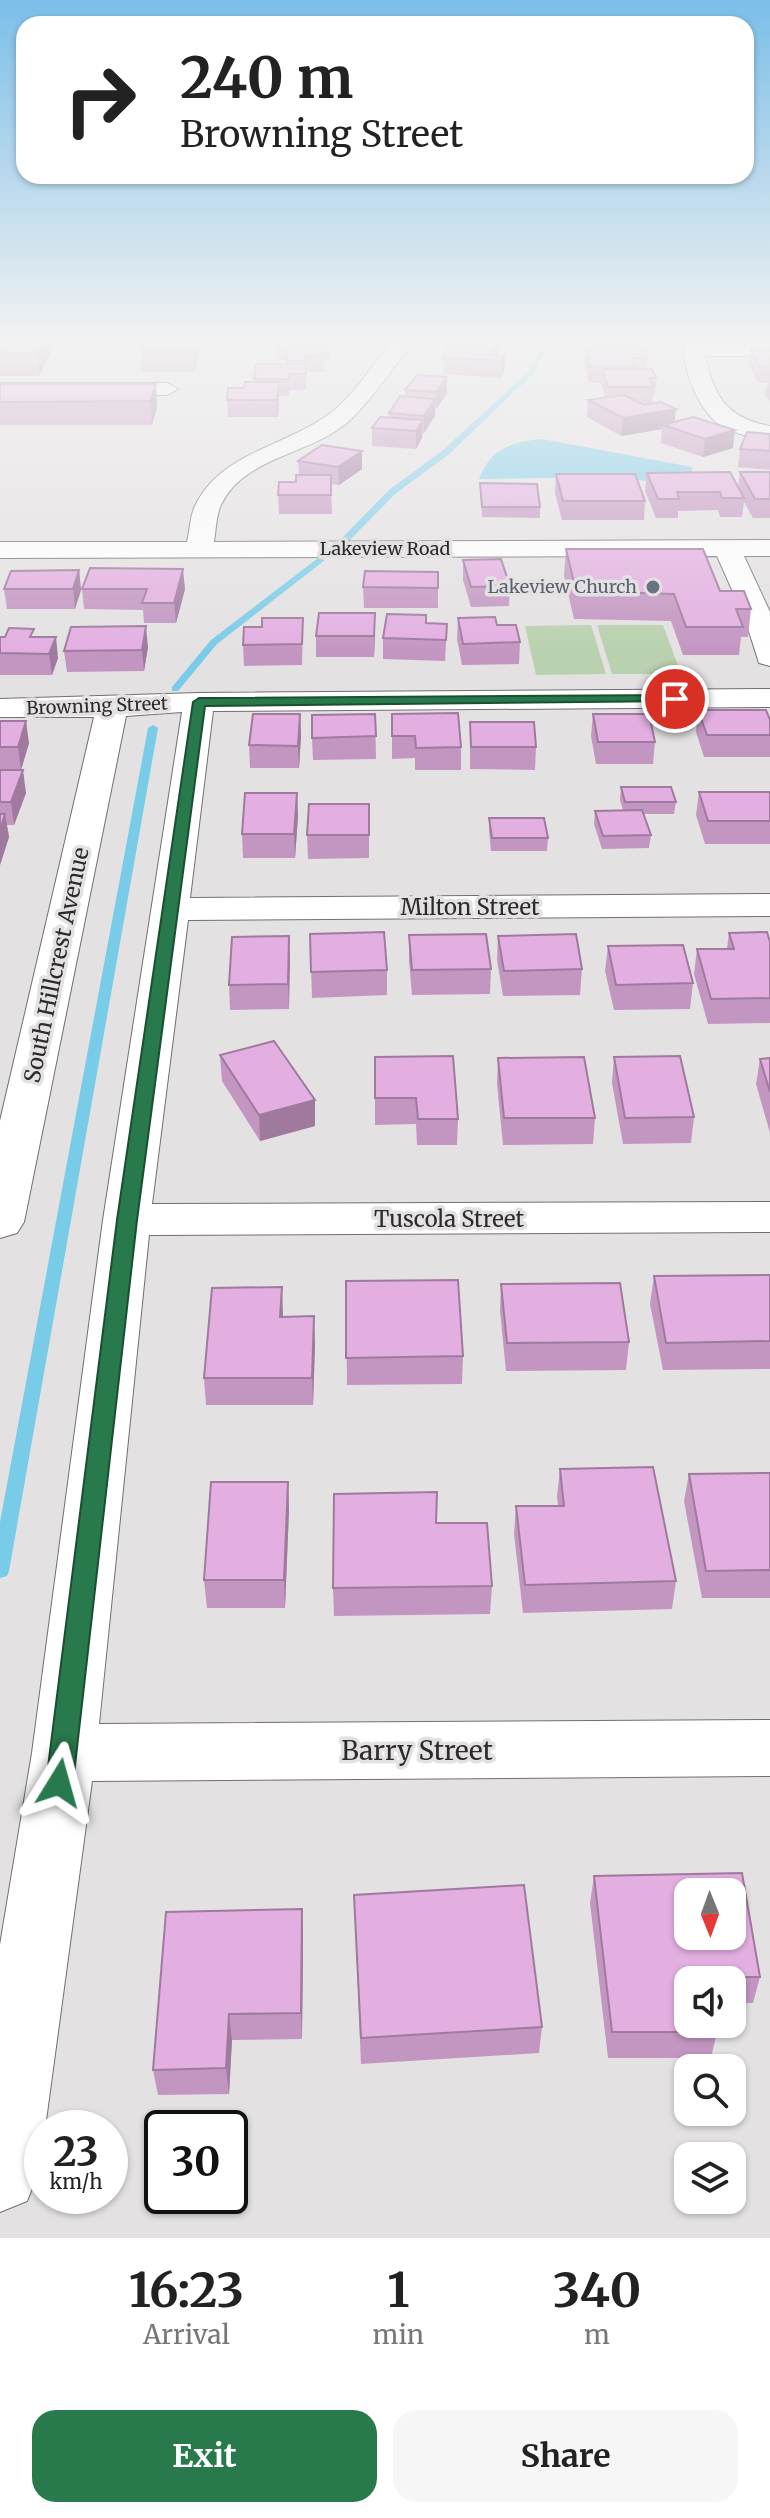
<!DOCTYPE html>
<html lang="en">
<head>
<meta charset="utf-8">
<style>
  body { margin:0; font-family:Merriweather,serif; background:#f6f6f6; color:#222; height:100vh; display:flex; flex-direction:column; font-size:30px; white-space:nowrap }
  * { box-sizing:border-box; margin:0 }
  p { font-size:26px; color:#767676 }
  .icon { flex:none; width:44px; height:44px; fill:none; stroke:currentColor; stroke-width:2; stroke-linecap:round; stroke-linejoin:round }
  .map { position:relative; height:2238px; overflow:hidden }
  .details { display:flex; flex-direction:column; background:#fff; flex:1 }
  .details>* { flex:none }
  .guide { position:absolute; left:16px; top:16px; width:738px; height:168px; border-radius:24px; box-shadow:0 2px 6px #0004; background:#fff; color:#222; overflow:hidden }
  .needle { width:52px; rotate:179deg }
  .fabs { position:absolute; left:674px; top:1878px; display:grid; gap:16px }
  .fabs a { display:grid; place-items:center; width:72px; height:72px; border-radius:16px; background:#fff; box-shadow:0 2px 6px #0004; font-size:40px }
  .speed { position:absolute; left:24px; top:2110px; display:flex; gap:16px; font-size:40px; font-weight:700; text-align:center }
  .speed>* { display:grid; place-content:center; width:104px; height:104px; border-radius:50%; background:#fff; box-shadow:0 2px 6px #0004; line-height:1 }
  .speed small { font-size:20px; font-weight:400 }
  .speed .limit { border:4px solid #111; border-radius:12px; background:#fff; color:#111 }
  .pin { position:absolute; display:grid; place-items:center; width:68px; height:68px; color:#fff; margin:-34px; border:4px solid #fff; border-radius:50%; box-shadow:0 2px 8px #0007 }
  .me { position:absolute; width:88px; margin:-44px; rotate:8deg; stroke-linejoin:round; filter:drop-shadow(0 0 6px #0008) }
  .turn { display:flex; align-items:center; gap:28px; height:168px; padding:0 32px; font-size:36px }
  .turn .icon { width:104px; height:104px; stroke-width:2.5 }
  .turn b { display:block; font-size:56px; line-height:68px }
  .eta { display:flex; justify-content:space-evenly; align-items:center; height:136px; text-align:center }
  .eta b { font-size:48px; font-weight:700; line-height:56px }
  .button { display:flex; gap:16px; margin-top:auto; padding:16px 32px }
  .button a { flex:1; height:92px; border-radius:24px; background:#287a4c; color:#fff; font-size:32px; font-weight:700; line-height:92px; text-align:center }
  .button a+a { background:#f6f6f6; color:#222 }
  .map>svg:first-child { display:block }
  .green { fill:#b9d1ae }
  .water { fill:#79cce8 }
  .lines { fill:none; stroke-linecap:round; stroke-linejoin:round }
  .stream { fill:#79cce8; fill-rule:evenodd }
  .minor-casing { stroke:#716f71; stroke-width:2 }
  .minor { fill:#fff; fill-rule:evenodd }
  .wall { fill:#c396c2 }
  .shaded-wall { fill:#9f7a9e }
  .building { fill:#e3afe1; stroke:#9f7a9e; stroke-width:2; fill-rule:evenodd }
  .route { fill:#287a4c; stroke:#1a4f31; stroke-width:2 }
  .worship-dot { fill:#6b7280; stroke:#e4e1e3; stroke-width:3 }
  .labels { text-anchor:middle; stroke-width:7; stroke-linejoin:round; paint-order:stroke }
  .far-street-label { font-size:18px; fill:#2c2b2c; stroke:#e4e1e3 }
  .far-worship-label { font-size:18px; fill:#5b616d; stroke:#e4e1e3; text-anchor:end }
  .street-label { font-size:22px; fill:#2c2b2c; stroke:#e4e1e3 }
  .near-street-label { font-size:26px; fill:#2c2b2c; stroke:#e4e1e3 }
</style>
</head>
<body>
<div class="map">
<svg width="770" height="2238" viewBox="0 0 770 2238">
  <rect width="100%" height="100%" fill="#e4e1e3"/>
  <!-- green -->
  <g class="green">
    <path d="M591 625 606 674 536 675 525 626Z"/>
    <path d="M597 625H663L681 674H612Z"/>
  </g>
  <!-- water -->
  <path class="water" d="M542 439 692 467 693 479 660 482 602 477 479 479C491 448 511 442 542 439Z"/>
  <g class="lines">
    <!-- stream -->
    <g class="stream">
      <path d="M546 340H552L533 374 448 455 395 494 348 542H342V538L389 490 442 451 528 372Z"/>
      <path d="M318 558 325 560 217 644 178 691H172V687L211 640Z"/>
      <path d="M153 725 158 728 9 1571 7 1576 0 1578V1522L148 728Z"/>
    </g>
    <defs>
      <g id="minor">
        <path d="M393 340H414C397 364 369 403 348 422 310 455 243 457 221 505 216 516 216 530 214 542L770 540V556H744L770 612V666L759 663 745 619 717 556 0 558V542H187C190 530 190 516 195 506 221 452 285 447 329 414 352 398 375 362 393 340Z"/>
        <path d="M684 340H704V344H770V356H705C714 398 728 418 770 426V440C754 437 734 435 720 425 697 409 681 365 684 340Z"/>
        <path d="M0 383H167L178 389 167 395H0Z"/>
        <path d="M770 689V707L213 711 190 898 770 894V916L188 920 152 1204 770 1202V1232L149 1235 99 1724 770 1720V1776L92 1781 45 2128H42L38 2174 27 2201 0 2212V1945L32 1753 103 1220 182 712 126 716 24 1222 17 1233 0 1238V1121L94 717H0V699L199 693Z"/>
      </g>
    </defs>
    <!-- minor casing -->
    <use href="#minor" class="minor-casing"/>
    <!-- minor -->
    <use href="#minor" class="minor"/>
  </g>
  <!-- wall -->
  <g class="wall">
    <path d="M0 340H57L39 376H0Z"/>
    <path d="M143 340H202L194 372H142L141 350Z"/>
    <path d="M276 340H356L355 344H329V360H324L325 372H306V390H289V396H279L278 417H228L227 400 254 382 256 364H287L286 360H276Z"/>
    <path d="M446 340H503V345L495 355 505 356 504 372 501 378 443 374Z"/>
    <path d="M587 340H640V349L647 358 646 369 656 378 655 395H653L652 404 674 422 733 448 703 457 661 443 662 429 621 436 587 417 588 400 605 398 601 383H589L585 365Z"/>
    <path d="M750 348H770V401L765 395 767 383H758L748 364Z"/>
    <path d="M447 377V394L435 409V416L424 433H422V438L416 449 372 446V428L389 418V413L405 397V390Z"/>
    <path d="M0 384H156L157 407 152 425H0Z"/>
    <path d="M770 434V470L738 467 740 449Z"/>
    <path d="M362 451V469L339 485 331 484 332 514H279L278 495 296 482 299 475 298 461Z"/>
    <path d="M740 472H770V518H753L744 502 742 517H720L718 510 678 511V518H656L645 491 647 473 738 487Z"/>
    <path d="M556 474 645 501 644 520H562L555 493Z"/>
    <path d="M480 483 540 507V518L482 517Z"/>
    <path d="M566 549 720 591 751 609 748 637H741L739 655H683L671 621 574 619 564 576Z"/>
    <path d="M463 560 510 586 509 606 471 607 463 580Z"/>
    <path d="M79 570 81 590 75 609H7L4 589Z"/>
    <path d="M438 572V608H364L363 587Z"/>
    <path d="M82 589H185L176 623H144L143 610 84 609Z"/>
    <path d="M375 613 374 657H316V636Z"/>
    <path d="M303 618 302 665 244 666 243 645 262 627Z"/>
    <path d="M458 618 497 625 520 642 519 664 462 665 457 639Z"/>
    <path d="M426 623 447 624 445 661 383 659V638Z"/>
    <path d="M0 637H35L58 658 52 675H0Z"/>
    <path d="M148 647 144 671 67 672 64 651Z"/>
    <path d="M698 710 770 720V757H704L696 732Z"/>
    <path d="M300 714 301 736 299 768H250L249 745Z"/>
    <path d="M375 714 376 759 313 760 312 738Z"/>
    <path d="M392 714 461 747V770H415V758L392 759Z"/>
    <path d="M593 714 655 742 653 764H596L591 736Z"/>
    <path d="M0 721 29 743 21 770H0Z"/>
    <path d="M470 722 536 747 535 770 470 769Z"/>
    <path d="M0 770 26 793 14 825H7L9 837 0 865Z"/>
    <path d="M621 787 676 802 674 814H643L651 835 649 848 602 849 594 824 595 811 623 810 620 800Z"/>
    <path d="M699 792H770V844H705L696 815Z"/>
    <path d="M297 793 298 816 295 858H243L242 834Z"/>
    <path d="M369 804V858L308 859 307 835Z"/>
    <path d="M489 818 548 838 547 851H491L489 831Z"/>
    <path d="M729 933 770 942V1023L708 1024 694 974 697 949H727Z"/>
    <path d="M310 934 387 970V995L312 998Z"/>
    <path d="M409 935 491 969 490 994 412 995 409 960Z"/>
    <path d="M289 936V1009L230 1010 229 985Z"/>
    <path d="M498 936 582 969 580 995 503 996 497 960Z"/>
    <path d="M608 946 693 983 690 1009 614 1010 605 971Z"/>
    <path d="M220 1055 315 1100V1126L260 1141 222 1081Z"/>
    <path d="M375 1057 458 1119 457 1145H417L416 1124 375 1125Z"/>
    <path d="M614 1057 694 1117 691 1143 623 1144 612 1083Z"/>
    <path d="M498 1058 595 1118 593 1144 503 1145 497 1084Z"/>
    <path d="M770 1058V1133L756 1084 760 1059Z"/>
    <path d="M770 1275V1369L663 1370 650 1304 654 1276Z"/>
    <path d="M346 1281 463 1356 462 1384 347 1385Z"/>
    <path d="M501 1284 629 1342 626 1370 506 1371 500 1311Z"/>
    <path d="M283 1317 315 1344 313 1405H206L204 1378Z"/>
    <path d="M560 1469 676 1581 672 1609 523 1613 514 1534 516 1506H558L557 1496Z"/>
    <path d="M770 1473V1598H702L684 1501 689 1474Z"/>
    <path d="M288 1482 289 1510 285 1608H207L204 1580Z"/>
    <path d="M436 1523 492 1586 490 1614 334 1616 333 1588Z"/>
    <path d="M594 1876 760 1977 753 2003H732V1980H688L717 2032 711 2058H608L590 1903Z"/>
    <path d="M354 1895 542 2027 539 2053 361 2064Z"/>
    <path d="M302 1909 303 1936 302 2039 232 2040 229 2094 158 2095 153 2070Z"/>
  </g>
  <!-- shaded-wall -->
  <g class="shaded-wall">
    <path d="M44 340H57L39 376 37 354Z"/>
    <path d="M195 340H202L194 372 193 350Z"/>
    <path d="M495 340H503V345L495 356 490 355 493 350V343Z"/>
    <path d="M505 356 504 372 501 378 502 361Z"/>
    <path d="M447 377V394L436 409V392Z"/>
    <path d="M279 382V399L278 417 277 400Z"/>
    <path d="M156 384 157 407 152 425 150 401Z"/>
    <path d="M435 399V416L424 433V416Z"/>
    <path d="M676 409 674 427 663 425 662 429 621 436 623 418Z"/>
    <path d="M423 420 422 438 416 449V431Z"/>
    <path d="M735 430 733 448 703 457 705 439Z"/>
    <path d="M362 451V469L339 485 338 467Z"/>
    <path d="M183 569 185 589 176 623 174 603Z"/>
    <path d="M79 570 81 590 75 609 73 589Z"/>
    <path d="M375 613V634L374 657V636Z"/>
    <path d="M146 626 148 647 144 671 142 650Z"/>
    <path d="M56 637 58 658 52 675 49 654Z"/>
    <path d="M300 714 301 736 299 768 298 746Z"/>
    <path d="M26 721 29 743 21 770 18 747Z"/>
    <path d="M23 770 26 793 14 825 11 802Z"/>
    <path d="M297 793 298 816 295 858 294 834Z"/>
    <path d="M5 814 9 837 0 865V830Z"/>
    <path d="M289 936 290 961 289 1009 288 984Z"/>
    <path d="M315 1100V1126L260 1141 259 1115Z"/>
    <path d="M282 1287 283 1315 281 1344 280 1317Z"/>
    <path d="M314 1316 315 1344 313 1405 312 1378Z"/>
    <path d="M288 1482 289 1510 285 1608 284 1580Z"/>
    <path d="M302 1909 303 1936 302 2039 301 2013Z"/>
    <path d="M229 2014 232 2040 229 2094 226 2068Z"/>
  </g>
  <!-- building -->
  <g class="building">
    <path d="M0 340H44L37 354H0Z"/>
    <path d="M143 340H195L193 350H141Z"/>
    <path d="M276 340H329V344H275Z"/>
    <path d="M452 340H495L493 343Z"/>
    <path d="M589 340H640L641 341H624L625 346H590Z"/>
    <path d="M466 344 495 345 490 355 505 356 502 361 443 358 449 348 464 349Z"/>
    <path d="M286 346H323L324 356H305L306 361H287Z"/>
    <path d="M750 348H770V367H760Z"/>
    <path d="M586 349H644L647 358H632L635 367 590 366Z"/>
    <path d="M256 364H306V374H289V379H254Z"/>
    <path d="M602 369H652L656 378H650L653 387H608Z"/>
    <path d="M417 375 447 377 436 392 405 390Z"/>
    <path d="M245 382H279L277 400H227L228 388H244Z"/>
    <path d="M0 384H156L150 401 0 402Z"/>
    <path d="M624 395 644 405 661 402 676 409 623 418 588 400Z"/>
    <path d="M400 396 435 399 424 416 389 413Z"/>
    <path d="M380 417 423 420 416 431 372 428Z"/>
    <path d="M693 417 735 430 705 439 663 425Z"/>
    <path d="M747 432 770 434V451L740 449Z"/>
    <path d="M322 445 362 451 338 467 298 461Z"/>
    <path d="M730 472 744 498H722L720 492H677L679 499H658L647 473Z"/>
    <path d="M740 472H770V499H755Z"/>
    <path d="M556 474H635L645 501H563Z"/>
    <path d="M296 475H331V495H278L279 482H296Z"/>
    <path d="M480 483 537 484 540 507H482Z"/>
    <path d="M566 549H703L720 591H744L751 609H736L743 627H686L674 594 576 591Z"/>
    <path d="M501 559 510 586 471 587 463 560Z"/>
    <path d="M90 568 183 569 174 603H142L147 589H82Z"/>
    <path d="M79 570 73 589H4L11 571Z"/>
    <path d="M365 571 438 572V588L363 587Z"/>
    <path d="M319 613H375L374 636H316Z"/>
    <path d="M387 614 426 615V623L447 624 446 640 383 638Z"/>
    <path d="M495 617 497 625H516L520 642 463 644 458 618Z"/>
    <path d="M262 618H303L302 644 243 645 244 627H262Z"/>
    <path d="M146 626 142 650 64 651 71 627Z"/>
    <path d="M9 628 34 629 30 637H56L49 654 0 653V637H5Z"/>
    <path d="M698 710H766L770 720V735H707Z"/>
    <path d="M458 713 461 747 416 748 415 736H392V714Z"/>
    <path d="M253 714H300L298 746 249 745Z"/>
    <path d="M375 714 376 736 312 738V715Z"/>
    <path d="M593 714H649L655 742H598Z"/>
    <path d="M0 721H26L18 747H0Z"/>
    <path d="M470 722H534L536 747H471Z"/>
    <path d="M0 770H23L11 802H0Z"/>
    <path d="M621 787H671L676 802H625Z"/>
    <path d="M699 792H770V821H708Z"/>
    <path d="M245 793H297L294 834H242Z"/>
    <path d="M309 804H369V835H307Z"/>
    <path d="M642 810 651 835 603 836 595 811Z"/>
    <path d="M0 814H5L0 830Z"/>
    <path d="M489 818H544L548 838H492Z"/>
    <path d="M384 932 387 970 311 972 310 934Z"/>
    <path d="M767 932 770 942V998L711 999 697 949H734L729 933Z"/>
    <path d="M486 934 491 969 412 970 409 935Z"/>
    <path d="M576 934 582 969 504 971 498 936Z"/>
    <path d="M289 936 288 984 229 985 232 937Z"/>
    <path d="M683 945 693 983 616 985 608 946Z"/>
    <path d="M274 1041 315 1100 259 1115 220 1055Z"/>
    <path d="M453 1056 458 1119H418L416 1098H375V1057Z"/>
    <path d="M680 1056 694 1117 625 1118 614 1057Z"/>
    <path d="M584 1057 595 1118H504L498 1058Z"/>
    <path d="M770 1058V1092L760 1059Z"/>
    <path d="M770 1275V1341L666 1343 654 1276Z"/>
    <path d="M458 1280 463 1356 346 1358V1281Z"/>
    <path d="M620 1283 629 1342 507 1343 501 1284Z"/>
    <path d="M282 1287 280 1317 314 1316 312 1378H204L212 1288Z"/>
    <path d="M653 1467 676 1581 525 1585 516 1506H564L560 1469Z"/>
    <path d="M770 1473V1570L706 1571 689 1474Z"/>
    <path d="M211 1482H288L284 1580H204Z"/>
    <path d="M437 1492 436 1523H487L492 1586 333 1588 334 1494Z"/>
    <path d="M742 1873 760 1977H709L710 1980H688V2024H716L717 2032H612L594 1876ZM688 1892H732V1936H688Z"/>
    <path d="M524 1885 542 2027 361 2038 354 1895Z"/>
    <path d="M302 1909 301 2013 229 2014 226 2068 153 2070 166 1912Z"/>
  </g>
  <!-- sky -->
  <linearGradient id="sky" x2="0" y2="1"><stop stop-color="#7bbee8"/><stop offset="0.52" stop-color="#f3f2f2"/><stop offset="1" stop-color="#f3f2f2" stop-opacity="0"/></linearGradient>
  <rect width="770" height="653" fill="url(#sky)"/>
  <!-- route -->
  <path class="route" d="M675 695 679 696V701L205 706 137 1220 73 1783 69 1792 59 1795 50 1792 46 1783 117 1220 193 702 199 698Z"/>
  <!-- markers -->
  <circle class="worship-dot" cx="653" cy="587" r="8"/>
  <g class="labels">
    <!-- far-street labels -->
    <g class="far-street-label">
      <text x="385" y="555">Lakeview Road</text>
      <text transform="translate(97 706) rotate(-2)" y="6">Browning Street</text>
    </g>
    <!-- far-worship labels -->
    <g class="far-worship-label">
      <text x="637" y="593">Lakeview Church</text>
    </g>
    <!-- street labels -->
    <g class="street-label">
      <text x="470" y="915">Milton Street</text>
      <text transform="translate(56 965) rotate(-78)" y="8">South Hillcrest Avenue</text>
      <text x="449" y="1227">Tuscola Street</text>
    </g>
    <!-- near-street labels -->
    <g class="near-street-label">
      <text x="417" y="1760">Barry Street</text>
    </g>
  </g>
</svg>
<div class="fabs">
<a><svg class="needle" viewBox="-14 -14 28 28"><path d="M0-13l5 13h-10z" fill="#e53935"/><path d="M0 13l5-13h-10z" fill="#767676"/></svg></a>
<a><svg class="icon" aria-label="sound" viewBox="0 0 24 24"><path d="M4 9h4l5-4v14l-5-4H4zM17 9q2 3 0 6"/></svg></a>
<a><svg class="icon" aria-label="search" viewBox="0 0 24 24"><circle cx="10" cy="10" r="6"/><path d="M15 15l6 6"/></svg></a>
<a><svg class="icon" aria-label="layers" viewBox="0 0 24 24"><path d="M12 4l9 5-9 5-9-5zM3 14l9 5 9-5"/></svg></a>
</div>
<div class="speed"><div>23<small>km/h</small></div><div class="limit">30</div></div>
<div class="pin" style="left:675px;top:699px;background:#d93025"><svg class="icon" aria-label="arrive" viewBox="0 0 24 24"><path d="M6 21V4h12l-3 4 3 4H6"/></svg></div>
<svg class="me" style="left:59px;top:1783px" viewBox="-20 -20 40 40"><path d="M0-17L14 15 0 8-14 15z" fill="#287a4c" stroke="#fff" stroke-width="4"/></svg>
<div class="guide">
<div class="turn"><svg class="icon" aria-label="right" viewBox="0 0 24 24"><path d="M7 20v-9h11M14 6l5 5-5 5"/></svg><div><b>240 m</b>Browning Street</div></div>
</div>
</div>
<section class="details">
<div class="eta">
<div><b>16:23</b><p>Arrival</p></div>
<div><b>1</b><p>min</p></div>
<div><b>340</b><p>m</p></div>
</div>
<div class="button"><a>Exit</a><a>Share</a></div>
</section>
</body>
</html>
